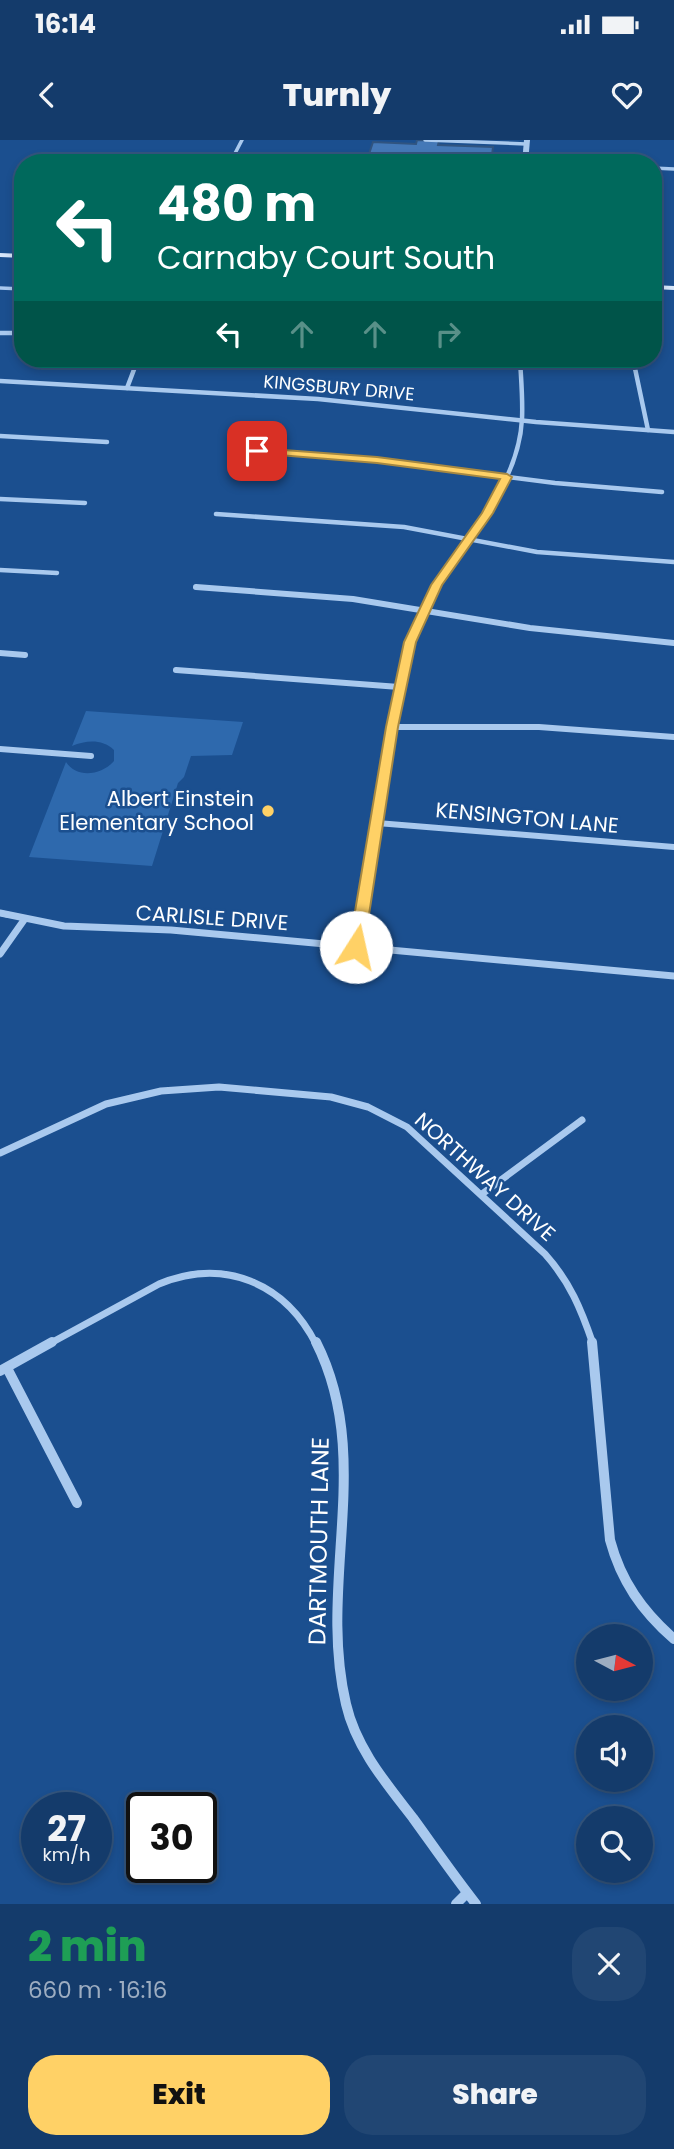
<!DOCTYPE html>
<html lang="en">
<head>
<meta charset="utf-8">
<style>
  body { margin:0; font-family:Poppins,sans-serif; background:#214673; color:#f1f3f6; height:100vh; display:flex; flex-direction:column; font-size:26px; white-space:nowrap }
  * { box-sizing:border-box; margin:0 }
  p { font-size:23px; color:#9dadc1 }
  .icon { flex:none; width:38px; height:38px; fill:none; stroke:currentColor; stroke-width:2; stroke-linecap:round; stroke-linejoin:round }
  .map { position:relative; height:1764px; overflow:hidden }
  .sheet { display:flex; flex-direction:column; background:#143b6b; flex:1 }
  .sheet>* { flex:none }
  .banner { position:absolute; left:14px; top:14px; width:648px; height:214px; border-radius:28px; box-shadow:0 4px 10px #0003,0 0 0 2px #33557e; background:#00695c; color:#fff; overflow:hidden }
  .needle { width:46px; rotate:97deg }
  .buttons { position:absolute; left:576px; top:1484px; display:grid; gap:14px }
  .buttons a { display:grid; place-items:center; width:77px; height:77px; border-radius:50%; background:#143b6b; box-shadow:0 4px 10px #0003,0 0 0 2px #33557e; font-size:35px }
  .speed { position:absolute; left:21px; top:1652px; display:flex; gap:14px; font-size:35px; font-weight:700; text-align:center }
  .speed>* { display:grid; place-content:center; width:91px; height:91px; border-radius:50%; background:#143b6b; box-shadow:0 4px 10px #0003,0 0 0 2px #33557e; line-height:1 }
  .speed small { font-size:18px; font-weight:400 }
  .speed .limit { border:4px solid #111; border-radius:10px; background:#fff; color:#111 }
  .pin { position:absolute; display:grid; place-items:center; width:60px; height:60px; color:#fff; margin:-30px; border-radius:14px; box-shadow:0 4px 10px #0006 }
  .me { position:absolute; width:77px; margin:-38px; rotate:10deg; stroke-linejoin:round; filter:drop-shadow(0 0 5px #0008) }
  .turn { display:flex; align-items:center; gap:24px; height:147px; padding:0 28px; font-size:32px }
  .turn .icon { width:91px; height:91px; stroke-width:2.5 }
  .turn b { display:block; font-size:49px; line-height:60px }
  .lanes { display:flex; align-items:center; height:66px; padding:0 28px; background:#0003; justify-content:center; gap:35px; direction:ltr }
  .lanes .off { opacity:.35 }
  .round { display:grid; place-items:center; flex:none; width:74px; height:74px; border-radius:28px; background:#214673 }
  .overview { display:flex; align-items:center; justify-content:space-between; height:119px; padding:0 28px }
  h1 { font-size:42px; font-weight:800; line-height:52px; color:#1e9e55 }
  .action { display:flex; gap:14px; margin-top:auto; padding:14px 28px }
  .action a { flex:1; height:80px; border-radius:28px; background:#ffd166; color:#111; font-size:28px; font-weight:800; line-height:80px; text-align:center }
  .action a+a { background:#214673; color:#f1f3f6 }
  .status { display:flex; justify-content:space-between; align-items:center; height:49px; padding:0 35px; background:#143b6b; direction:ltr }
  .status svg { height:19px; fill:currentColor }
  header { display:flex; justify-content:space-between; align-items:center; height:91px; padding:0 28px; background:#143b6b; font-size:32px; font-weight:800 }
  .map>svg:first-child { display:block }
  .green { fill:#2e69ad }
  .building { fill:#4478b7; stroke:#305480; stroke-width:2 }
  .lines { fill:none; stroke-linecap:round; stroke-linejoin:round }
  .minor-far4 { stroke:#a9c9ee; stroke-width:3.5 }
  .minor-far3 { stroke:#a9c9ee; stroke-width:4.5 }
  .minor-far2 { stroke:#a9c9ee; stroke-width:6 }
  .minor-far1 { stroke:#a9c9ee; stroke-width:7 }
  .minor { stroke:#a9c9ee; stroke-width:10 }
  .tertiary { fill:#a9c9ee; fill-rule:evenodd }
  .secondary { fill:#d6e6fa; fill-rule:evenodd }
  .route { fill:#ffd166; stroke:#a68842; stroke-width:2 }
  .poi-dot { fill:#ffd166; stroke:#1b4f8f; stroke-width:2.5 }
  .labels { text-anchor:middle; stroke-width:5; stroke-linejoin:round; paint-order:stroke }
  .far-street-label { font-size:18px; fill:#fff; stroke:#1b4f8f }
  .poi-label { font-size:21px; fill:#fff; stroke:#1b4f8f; text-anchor:end }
  .street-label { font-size:21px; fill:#fff; stroke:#1b4f8f }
  .near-street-label { font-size:24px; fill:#fff; stroke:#1b4f8f }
</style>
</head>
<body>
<div class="status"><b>16:14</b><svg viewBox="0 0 49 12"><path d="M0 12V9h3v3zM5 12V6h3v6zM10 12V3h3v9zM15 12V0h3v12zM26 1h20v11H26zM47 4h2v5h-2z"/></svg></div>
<header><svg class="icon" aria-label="back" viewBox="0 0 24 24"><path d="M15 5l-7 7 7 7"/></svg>Turnly<svg class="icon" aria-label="heart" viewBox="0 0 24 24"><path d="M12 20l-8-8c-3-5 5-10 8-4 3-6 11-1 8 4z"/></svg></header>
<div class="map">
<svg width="674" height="1764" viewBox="0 0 674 1764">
  <rect width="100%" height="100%" fill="#1b4f8f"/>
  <!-- green -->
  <path class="green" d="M86 571 243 582 232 615 191 616 184 637 178 643 152 726 29 717 66 622C77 639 102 635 114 621V610C102 599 87 600 72 606Z"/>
  <!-- building -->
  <g class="building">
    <path d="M417 0 439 1 438 5 493 7 491 23H366L373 2 416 4Z"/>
    <path d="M144 19 214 22 141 23Z"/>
  </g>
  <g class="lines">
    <!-- minor-far4 -->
    <g class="minor-far4">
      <path d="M425 0 526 4"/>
      <path d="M230 23 242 0"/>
      <path d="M653 28 674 29"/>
      <path d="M0 148 23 149"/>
      <path d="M0 193H23"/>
    </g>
    <!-- minor-far3 -->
    <g class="minor-far3">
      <path d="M0 193H23"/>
      <path d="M633 219 648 290"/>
      <path d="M0 241 318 259 536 282 674 292"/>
      <path d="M127 248 138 219"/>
      <path d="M0 296 107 302"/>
      <path d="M233 310 377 320 555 343 662 352"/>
      <path d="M0 359 85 363"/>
      <path d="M216 374 404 387 537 412 674 422"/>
      <path d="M0 430 57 433"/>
      <path d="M437 446C470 396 519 342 522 279 523 259 521 239 520 219"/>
    </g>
    <!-- minor-far2 -->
    <g class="minor-far2">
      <path d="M196 447 353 459 530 488 674 503"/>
      <path d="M0 513 25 515"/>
      <path d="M176 530 399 547"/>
      <path d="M392 587H539L674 597"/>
      <path d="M0 609 91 616"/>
      <path d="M377 683 674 707"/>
      <path d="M0 773 9 775"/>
      <path d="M361 775 404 524 424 470 438 444"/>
    </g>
    <!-- minor-far1 -->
    <g class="minor-far1">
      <path d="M0 773 64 786 171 790 674 836"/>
      <path d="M356 807 362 773"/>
      <path d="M0 814 24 780"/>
      <path d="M0 1013 106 964 161 951 219 947 331 957 368 967 407 987 545 1114C570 1142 581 1169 593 1204"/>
      <path d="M482 1054 582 980"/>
      <path d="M49 1204 159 1144C224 1117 285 1143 316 1204"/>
    </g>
    <!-- minor -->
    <g class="minor">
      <path d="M316 1202C375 1318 317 1442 346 1564 356 1608 386 1643 413 1678 434 1707 454 1736 476 1764"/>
      <path d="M592 1202 610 1400C621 1441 642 1471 674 1499"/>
      <path d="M7 1228 77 1363"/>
      <path d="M0 1231 52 1202"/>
      <path d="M456 1764 467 1753"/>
    </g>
    <!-- tertiary -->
    <path class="tertiary" d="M524 0H530L528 23H522Z"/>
    <!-- secondary -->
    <g class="secondary">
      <path d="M0 113 23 114V118L0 117Z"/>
      <path d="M653 145 674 146V150L653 149Z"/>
    </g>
  </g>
  <!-- route -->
  <path class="route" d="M257 308 377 317 507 334 512 337 493 373 442 445 416 502 398 587 364 807 356 813 349 807 386 587 404 502 431 445 482 373 500 339 377 323 253 313 252 311Z"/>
  <!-- markers -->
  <circle class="poi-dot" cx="268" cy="671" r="7"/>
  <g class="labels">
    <!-- far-street labels -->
    <g class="far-street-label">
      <text transform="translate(339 248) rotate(5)" y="6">KINGSBURY DRIVE</text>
    </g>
    <!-- poi labels -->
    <g class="poi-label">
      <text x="254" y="666">Albert Einstein<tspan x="254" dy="24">Elementary School</tspan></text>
    </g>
    <!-- street labels -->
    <g class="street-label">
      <text transform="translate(527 678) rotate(5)" y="7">KENSINGTON LANE</text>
      <text transform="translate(212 778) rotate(4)" y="7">CARLISLE DRIVE</text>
      <text transform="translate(485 1037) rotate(42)" y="7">NORTHWAY DRIVE</text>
    </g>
    <!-- near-street labels -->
    <g class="near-street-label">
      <text transform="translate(319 1401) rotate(-89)" y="8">DARTMOUTH LANE</text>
    </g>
  </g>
</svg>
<div class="buttons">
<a><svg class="needle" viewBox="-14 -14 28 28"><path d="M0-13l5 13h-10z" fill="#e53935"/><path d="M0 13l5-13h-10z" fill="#9dadc1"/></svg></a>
<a><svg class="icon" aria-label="sound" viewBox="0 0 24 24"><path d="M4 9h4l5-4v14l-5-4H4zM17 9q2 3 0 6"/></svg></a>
<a><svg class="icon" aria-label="search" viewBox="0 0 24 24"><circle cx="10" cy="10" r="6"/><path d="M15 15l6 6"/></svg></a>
</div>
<div class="speed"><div>27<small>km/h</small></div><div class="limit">30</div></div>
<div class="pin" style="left:257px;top:311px;background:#d93025"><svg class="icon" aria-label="arrive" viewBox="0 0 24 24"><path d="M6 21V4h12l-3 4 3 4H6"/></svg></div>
<svg class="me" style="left:356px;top:807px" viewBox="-20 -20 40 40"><circle r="19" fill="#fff"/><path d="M0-13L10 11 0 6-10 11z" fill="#ffd166"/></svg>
<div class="banner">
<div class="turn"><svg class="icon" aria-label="left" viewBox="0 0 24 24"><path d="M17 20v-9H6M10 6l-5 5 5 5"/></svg><div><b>480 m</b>Carnaby Court South</div></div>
<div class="lanes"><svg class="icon" aria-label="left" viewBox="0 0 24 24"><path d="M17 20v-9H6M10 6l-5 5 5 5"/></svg><svg class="icon off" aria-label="ahead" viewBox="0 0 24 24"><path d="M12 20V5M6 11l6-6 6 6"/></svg><svg class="icon off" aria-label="ahead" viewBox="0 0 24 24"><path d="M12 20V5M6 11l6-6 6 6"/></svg><svg class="icon off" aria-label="right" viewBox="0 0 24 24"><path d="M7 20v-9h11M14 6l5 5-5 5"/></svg></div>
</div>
</div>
<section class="sheet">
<div class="overview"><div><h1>2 min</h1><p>660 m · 16:16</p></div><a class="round"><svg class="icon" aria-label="close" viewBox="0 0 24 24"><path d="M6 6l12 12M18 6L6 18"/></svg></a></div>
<div class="action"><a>Exit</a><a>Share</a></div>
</section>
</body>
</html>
